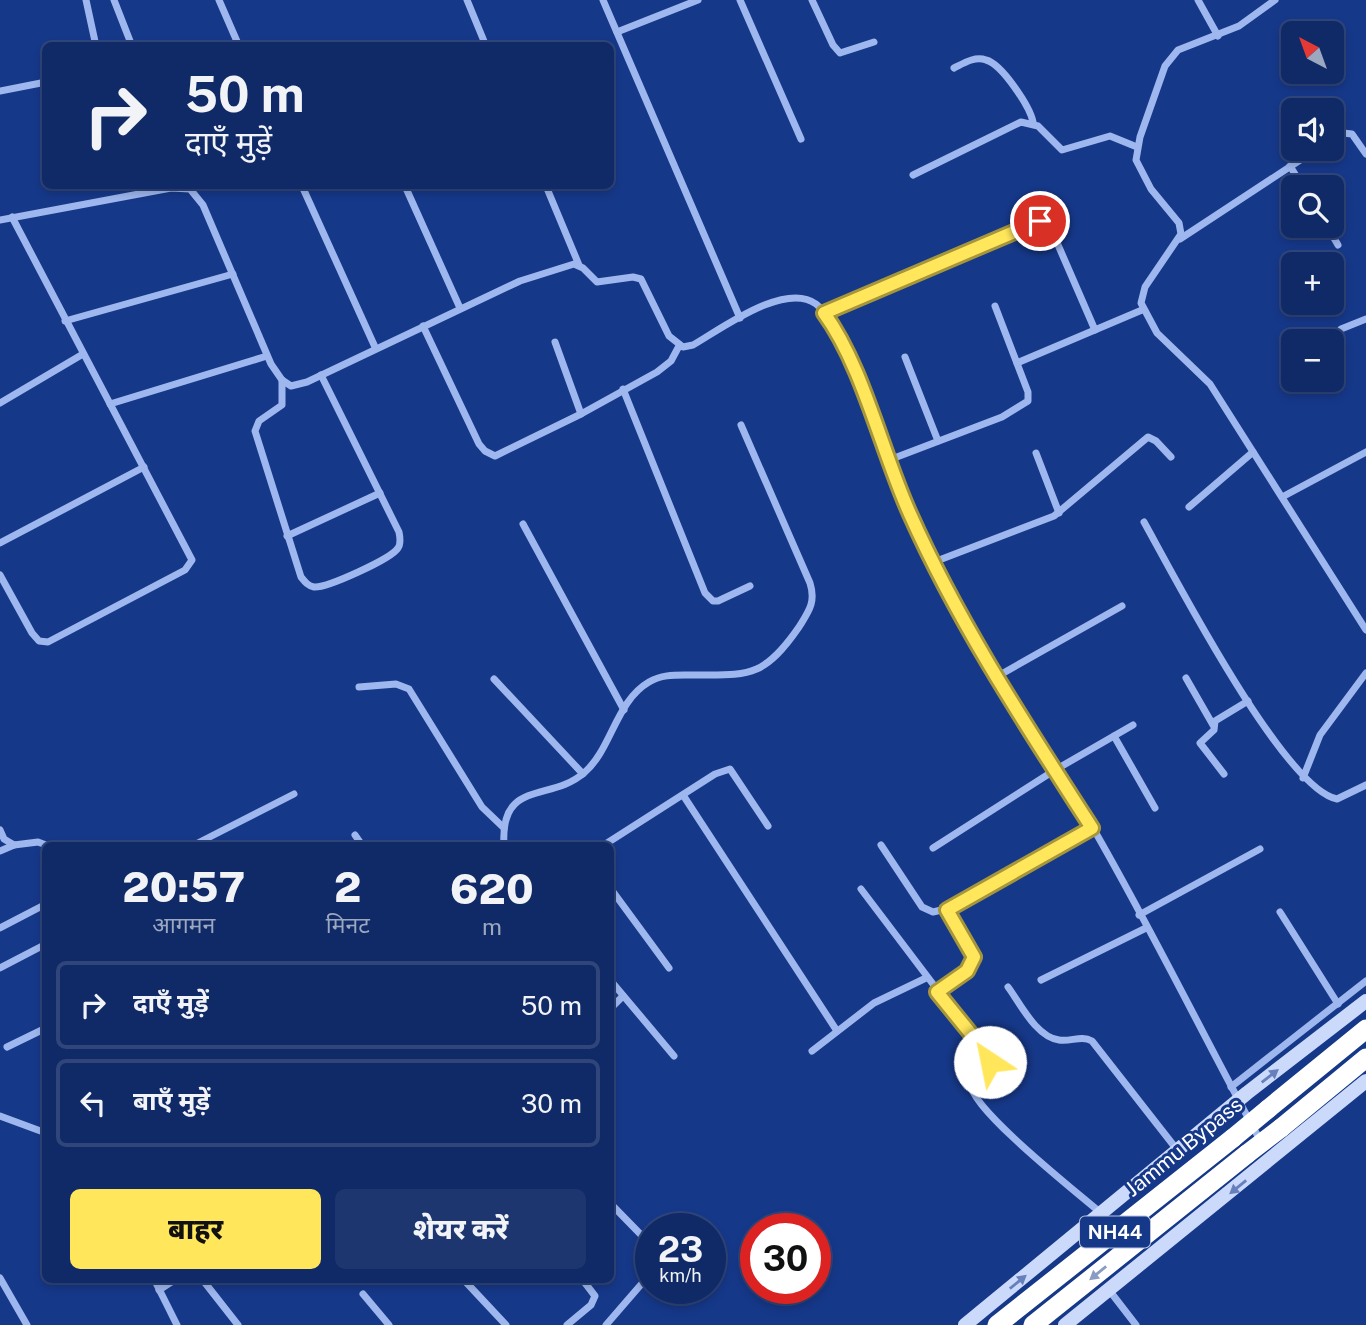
<!DOCTYPE html>
<html lang="hi">
<head>
<meta charset="utf-8">
<style>
  body { margin:0; font-family:"Public Sans","Noto Sans Devanagari",sans-serif; background:#1e3670; color:#f1f3f6; height:100vh; display:flex; flex-direction:column; font-size:26px; white-space:nowrap }
  * { box-sizing:border-box; margin:0 }
  p { font-size:23px; color:#9ca7c0 }
  .icon { flex:none; width:38px; height:38px; fill:none; stroke:currentColor; stroke-width:2; stroke-linecap:round; stroke-linejoin:round }
  .map { position:relative; flex:1; overflow:hidden }
  .side { position:absolute; left:42px; top:842px; width:572px; height:441px; display:flex; flex-direction:column; background:#102a67; border-radius:10px; box-shadow:0 4px 10px #0003,0 0 0 2px #30467b }
  .side>* { flex:none }
  .banner { position:absolute; left:42px; top:42px; width:572px; height:147px; border-radius:10px; box-shadow:0 4px 10px #0003,0 0 0 2px #30467b; background:#102a67; color:#f1f3f6; overflow:hidden }
  .needle { width:46px; rotate:319deg }
  .tools { position:absolute; left:1281px; top:21px; display:grid; gap:14px }
  .tools a { display:grid; place-items:center; width:63px; height:63px; border-radius:10px; background:#102a67; box-shadow:0 4px 10px #0003,0 0 0 2px #30467b; font-size:35px }
  .speed { position:absolute; left:635px; top:1213px; display:flex; gap:14px; font-size:35px; font-weight:700; text-align:center }
  .speed>* { display:grid; place-content:center; width:91px; height:91px; border-radius:50%; background:#102a67; box-shadow:0 4px 10px #0003,0 0 0 2px #30467b; line-height:1 }
  .speed small { font-size:18px; font-weight:400 }
  .speed .limit { border:10px solid #d22; background:#fff; color:#111 }
  .pin { position:absolute; display:grid; place-items:center; width:60px; height:60px; color:#fff; margin:-30px; border:4px solid #fff; border-radius:50%; box-shadow:0 2px 7px #0007 }
  .me { position:absolute; width:77px; margin:-38px; rotate:326deg; stroke-linejoin:round; filter:drop-shadow(0 0 5px #0008) }
  .turn { display:flex; align-items:center; gap:24px; height:147px; padding:0 28px; font-size:32px }
  .turn .icon { width:91px; height:91px; stroke-width:2.5 }
  .turn b { display:block; font-size:49px; line-height:60px }
  .eta { display:flex; justify-content:space-evenly; align-items:center; height:119px; text-align:center }
  .eta b { font-size:42px; font-weight:800; line-height:49px }
  .cta { display:flex; gap:14px; margin-top:auto; padding:14px 28px }
  .cta a { flex:1; height:80px; border-radius:10px; background:#ffe65b; color:#111; font-size:28px; font-weight:800; line-height:80px; text-align:center }
  .cta a+a { background:#1e3670; color:#f1f3f6 }
  ul { padding:0; list-style:none }
  li { display:flex; align-items:center; gap:21px; height:88px; margin:0 14px 10px; padding:0 14px; border:4px solid #30467b; border-radius:10px }
  li div { flex:1 }
  li b { display:block; font-size:26px }
  li em { font-style:normal }
  .map>svg:first-child { display:block }
  .lines { fill:none; stroke-linecap:round; stroke-linejoin:round }
  .street { stroke:#9eb7ee; stroke-width:7 }
  .secondary { stroke:#cbd9fa; stroke-width:14 }
  .highway { stroke:#fff; stroke-width:19 }
  .highway-bridge { stroke:#fff; stroke-width:19 }
  .oneway { fill:#6780bc }
  .oneway2 { fill:#8a9cc4 }
  .route-casing { stroke:#a6963b; stroke-width:18 }
  .route { stroke:#ffe65b; stroke-width:12 }
  .labels { text-anchor:middle; stroke-width:6; stroke-linejoin:round; paint-order:stroke }
  .shield { fill:#163889; stroke:#b9c3dc; stroke-width:2 }
  .shield-label { font-size:19px; font-weight:bold; fill:#fff }
  .street-label { font-size:21px; fill:#fff; stroke:#163889 }
</style>
</head>
<body>
<div class="map">
<svg width="1366" height="1325" viewBox="0 0 1366 1325">
  <rect width="100%" height="100%" fill="#163889"/>
  <g class="lines">
    <!-- street -->
    <g class="street">
      <path d="M86 0 96 46"/>
      <path d="M114 0 132 46"/>
      <path d="M219 0 239 46"/>
      <path d="M467 0 486 46"/>
      <path d="M603 0 740 318"/>
      <path d="M740 0 801 139"/>
      <path d="M812 0 833 45 840 53 874 42"/>
      <path d="M1198 0 1218 36"/>
      <path d="M1275 0 1239 26 1178 50 1165 66 1140 137 1136 160 1151 189 1179 223 1181 234 1145 287 1141 303 1157 333 1210 384 1366 630"/>
      <path d="M617 32 698 0"/>
      <path d="M954 68C964 63 975 56 986 60 1002 64 1030 107 1033 122"/>
      <path d="M0 91 46 82"/>
      <path d="M1332 140 1343 133 1352 134 1366 154"/>
      <path d="M1290 166 1303 187"/>
      <path d="M913 175 1021 122 1038 126 1062 150 1110 136 1137 147"/>
      <path d="M302 186 375 347"/>
      <path d="M405 186 460 308"/>
      <path d="M546 186 579 265"/>
      <path d="M0 220 171 188 190 189 203 205 271 364 282 380 291 386 307 382 520 281 574 264 583 268 597 282 633 277 641 279 669 336 683 347 693 345C721 329 785 281 816 304 848 328 891 470 909 513 956 625 1031 724 1093 828 1152 930 1204 1037 1260 1140"/>
      <path d="M1327 226 1338 245"/>
      <path d="M1180 239 1317 149"/>
      <path d="M824 313 1040 221 1052 231 1095 330"/>
      <path d="M65 321 233 274"/>
      <path d="M423 326 479 444 485 451 495 456 581 414 657 372 671 361 679 346"/>
      <path d="M1341 329 1366 319"/>
      <path d="M555 342 581 414"/>
      <path d="M905 357 938 441"/>
      <path d="M1017 363 1142 310"/>
      <path d="M282 380V405L259 421 255 431 301 577C305 582 308 586 314 587 327 588 391 559 398 548 401 544 400 537 399 532L321 375"/>
      <path d="M623 389 705 593 713 601H718L750 586"/>
      <path d="M0 403 83 354"/>
      <path d="M110 404 267 356"/>
      <path d="M1036 453 1059 513"/>
      <path d="M889 460 1002 417 1028 401V392L995 306"/>
      <path d="M1284 496 1366 452"/>
      <path d="M1189 507 1253 452"/>
      <path d="M1144 522C1173 574 1284 789 1337 799L1366 785"/>
      <path d="M523 524 624 710"/>
      <path d="M287 536 380 493"/>
      <path d="M0 543 144 467"/>
      <path d="M934 562 1054 516 1148 437 1156 441 1171 457"/>
      <path d="M0 575 32 633 39 641 48 642 185 570 192 560 12 217"/>
      <path d="M998 676 1122 606"/>
      <path d="M1186 678 1213 725"/>
      <path d="M494 679 583 774"/>
      <path d="M359 687 396 684 409 689 482 807 504 828"/>
      <path d="M1114 736 1155 808"/>
      <path d="M1224 774 1200 743 1214 730 1215 721 1248 701"/>
      <path d="M1303 778 1320 735 1366 673"/>
      <path d="M683 795 837 1031"/>
      <path d="M0 830 4 839 14 845 38 842 46 845"/>
      <path d="M355 835 362 845"/>
      <path d="M194 845 294 794"/>
      <path d="M504 845C500 778 551 803 585 772 612 748 616 701 649 682 661 675 673 675 685 675 746 674 761 682 799 627 809 611 816 602 810 583L741 425"/>
      <path d="M604 845 715 774 730 769 768 826"/>
      <path d="M881 845 922 907 933 912 954 907 1092 828"/>
      <path d="M933 848 1055 770 1133 725"/>
      <path d="M0 851 14 845"/>
      <path d="M611 889 669 968"/>
      <path d="M861 889 989 1058 987 1068 971 1085C972 1110 1079 1194 1102 1214"/>
      <path d="M1280 912 1338 1004"/>
      <path d="M1139 915 1260 849"/>
      <path d="M0 928 46 904"/>
      <path d="M0 968 46 944"/>
      <path d="M1041 980 1146 928"/>
      <path d="M611 981 674 1056"/>
      <path d="M1008 987C1020 1003 1036 1037 1059 1040 1071 1042 1081 1035 1092 1041L1178 1151"/>
      <path d="M937 992 967 971 973 962 972 952 947 910"/>
      <path d="M611 1008 623 996"/>
      <path d="M7 1047 46 1028"/>
      <path d="M812 1051 874 1003 926 978"/>
      <path d="M1231 1087 1366 981"/>
      <path d="M0 1116 46 1133"/>
      <path d="M611 1204 651 1245"/>
      <path d="M0 1278 27 1325"/>
      <path d="M154 1279 177 1325"/>
      <path d="M202 1279 238 1325"/>
      <path d="M463 1279 506 1325"/>
      <path d="M159 1290 176 1279"/>
      <path d="M1109 1290 1136 1325"/>
      <path d="M363 1294 389 1325"/>
      <path d="M567 1325 591 1305 595 1296 582 1279"/>
      <path d="M606 1325 651 1273"/>
    </g>
    <!-- secondary -->
    <g class="secondary">
      <path d="M965 1325 1247 1093 1366 1001"/>
      <path d="M1065 1325 1366 1081"/>
    </g>
    <!-- highway -->
    <g class="highway">
      <path d="M1268 1109 1366 1029"/>
      <path d="M1281 1128 1366 1058"/>
      <path d="M997 1325 1233 1138"/>
      <path d="M1033 1325 1247 1154"/>
    </g>
    <!-- highway-bridge -->
    <g class="highway-bridge">
      <path d="M1233 1138 1268 1109"/>
      <path d="M1247 1154 1281 1128"/>
    </g>
  </g>
  <!-- one-way arrows -->
  <defs><path id="oneway-solid" d="M-6-.8H1V-3.2L6.5 0L1 3.2V.8H-6Z" transform="scale(1.75)"/></defs>
  <g class="oneway">
    <use href="#oneway-solid" transform="translate(1270 1076) rotate(-38)"/>
    <use href="#oneway-solid" transform="translate(1238 1187) rotate(141)"/>
    <use href="#oneway-solid" transform="translate(1018 1282) rotate(-39)"/>
  </g>
  <use class="oneway2" href="#oneway-solid" transform="translate(1098 1273) rotate(141)"/>
  <g class="lines">
    <defs>
      <path id="route" d="M990 1062 984 1050 937 992 967 971 974 957 947 910 1092 828C1027 727 959 624 910 514 882 453 863 366 824 313L1040 221"/>
    </defs>
    <!-- route casing -->
    <use href="#route" class="route-casing"/>
    <!-- route -->
    <use href="#route" class="route"/>
  </g>
  <g class="labels">
    <!-- shield labels -->
    <rect class="shield" x="1080" y="1216.5" width="70" height="31" rx="5"/>
    <g class="shield-label">
      <text x="1115" y="1239">NH44</text>
    </g>
    <!-- street labels -->
    <g class="street-label">
      <text transform="translate(1184 1147) rotate(-39)" y="7">Jammu Bypass</text>
    </g>
  </g>
</svg>
<div class="tools">
<a><svg class="needle" viewBox="-14 -14 28 28"><path d="M0-13l5 13h-10z" fill="#e53935"/><path d="M0 13l5-13h-10z" fill="#9ca7c0"/></svg></a>
<a><svg class="icon" aria-label="sound" viewBox="0 0 24 24"><path d="M4 9h4l5-4v14l-5-4H4zM17 9q2 3 0 6"/></svg></a>
<a><svg class="icon" aria-label="search" viewBox="0 0 24 24"><circle cx="10" cy="10" r="6"/><path d="M15 15l6 6"/></svg></a>
<a>+</a>
<a>−</a>
</div>
<div class="speed"><div>23<small>km/h</small></div><div class="limit">30</div></div>
<div class="pin" style="left:1040px;top:221px;background:#d93025"><svg class="icon" aria-label="arrive" viewBox="0 0 24 24"><path d="M6 21V4h12l-3 4 3 4H6"/></svg></div>
<svg class="me" style="left:990px;top:1062px" viewBox="-20 -20 40 40"><circle r="19" fill="#fff"/><path d="M0-13L10 11 0 6-10 11z" fill="#ffe65b"/></svg>
<div class="banner">
<div class="turn"><svg class="icon" aria-label="right" viewBox="0 0 24 24"><path d="M7 20v-9h11M14 6l5 5-5 5"/></svg><div><b>50 m</b>दाएँ मुड़ें</div></div>
</div>
<section class="side">
<div class="eta">
<div><b>20:57</b><p>आगमन</p></div>
<div><b>2</b><p>मिनट</p></div>
<div><b>620</b><p>m</p></div>
</div>
<ul>
<li><svg class="icon" aria-label="right" viewBox="0 0 24 24"><path d="M7 20v-9h11M14 6l5 5-5 5"/></svg><div><b>दाएँ मुड़ें</b></div><em>50 m</em></li>
<li><svg class="icon" aria-label="left" viewBox="0 0 24 24"><path d="M17 20v-9H6M10 6l-5 5 5 5"/></svg><div><b>बाएँ मुड़ें</b></div><em>30 m</em></li>
</ul>
<div class="cta"><a>बाहर</a><a>शेयर करें</a></div>
</section>
</div>
</body>
</html>
